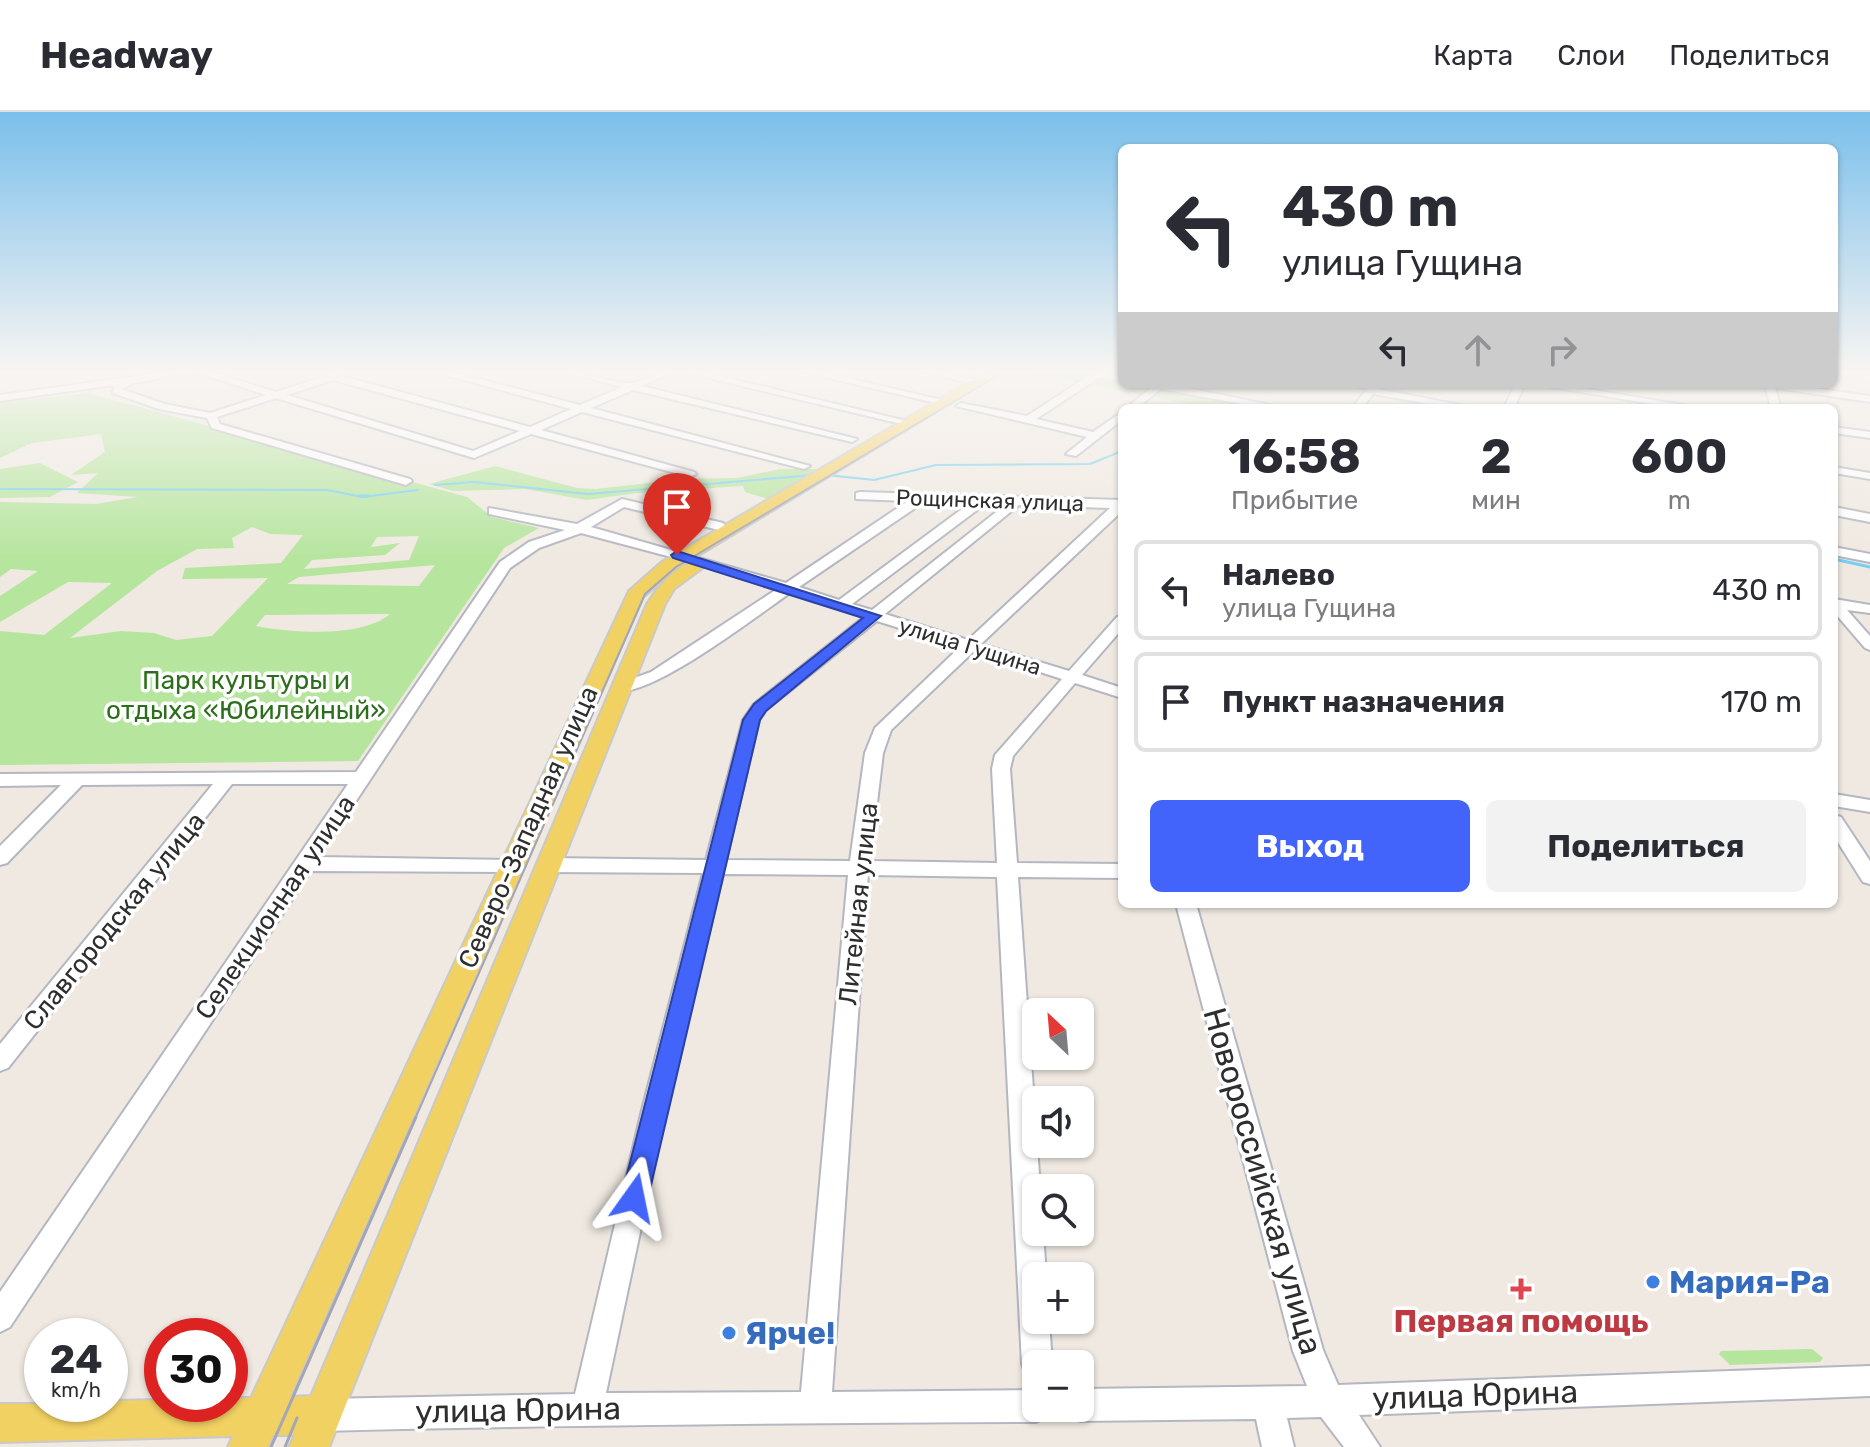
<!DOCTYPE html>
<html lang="ru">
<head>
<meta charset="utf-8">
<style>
  body { margin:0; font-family:Rubik,sans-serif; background:#f2f2f3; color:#2b2b33; height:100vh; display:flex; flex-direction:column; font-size:30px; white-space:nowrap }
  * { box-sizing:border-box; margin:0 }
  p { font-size:26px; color:#7c7c81 }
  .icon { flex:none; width:44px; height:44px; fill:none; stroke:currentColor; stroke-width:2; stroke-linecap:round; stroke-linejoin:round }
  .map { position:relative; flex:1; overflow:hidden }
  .panel { position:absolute; left:1118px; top:292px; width:720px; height:504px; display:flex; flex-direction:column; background:#fff; border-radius:12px; box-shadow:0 2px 6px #0004 }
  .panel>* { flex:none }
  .banner { position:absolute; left:1118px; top:32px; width:720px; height:244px; border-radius:12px; box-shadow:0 2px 6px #0004; background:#fff; color:#2b2b33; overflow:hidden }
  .needle { width:52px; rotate:334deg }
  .controls { position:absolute; left:1022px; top:886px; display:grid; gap:16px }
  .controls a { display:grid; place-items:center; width:72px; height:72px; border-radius:12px; background:#fff; box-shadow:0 2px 6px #0004; font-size:40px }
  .speed { position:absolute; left:24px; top:1206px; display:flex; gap:16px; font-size:40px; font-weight:700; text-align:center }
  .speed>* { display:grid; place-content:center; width:104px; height:104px; border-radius:50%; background:#fff; box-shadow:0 2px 6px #0004; line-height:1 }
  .speed small { font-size:20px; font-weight:400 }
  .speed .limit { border:12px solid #d22; background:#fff; color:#111 }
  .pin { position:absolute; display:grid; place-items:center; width:68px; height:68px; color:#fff; margin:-82px -34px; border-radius:50% 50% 50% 0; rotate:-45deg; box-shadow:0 0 8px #0007 }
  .pin .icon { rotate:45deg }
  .me { position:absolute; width:88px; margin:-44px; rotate:12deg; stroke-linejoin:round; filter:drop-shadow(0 0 6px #0008) }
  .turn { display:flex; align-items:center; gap:28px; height:168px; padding:0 32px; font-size:36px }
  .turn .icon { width:104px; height:104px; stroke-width:2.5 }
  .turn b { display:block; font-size:56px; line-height:68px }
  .lanes { display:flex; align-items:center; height:76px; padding:0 32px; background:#0003; justify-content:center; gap:40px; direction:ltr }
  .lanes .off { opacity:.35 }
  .eta { display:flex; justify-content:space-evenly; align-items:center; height:136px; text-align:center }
  .eta b { font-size:48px; font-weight:700; line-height:56px }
  .cta { display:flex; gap:16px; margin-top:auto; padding:16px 32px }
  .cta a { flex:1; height:92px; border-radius:12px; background:#4264fb; color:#fff; font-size:32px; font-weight:700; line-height:92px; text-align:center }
  .cta a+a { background:#f2f2f3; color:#2b2b33 }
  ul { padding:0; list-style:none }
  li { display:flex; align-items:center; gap:24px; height:100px; margin:0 16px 12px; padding:0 16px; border:4px solid #e1e1e2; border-radius:12px }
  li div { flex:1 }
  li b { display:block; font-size:30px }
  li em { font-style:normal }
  header { display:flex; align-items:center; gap:48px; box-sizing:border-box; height:112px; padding:0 40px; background:#fff; border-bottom:2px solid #e1e1e2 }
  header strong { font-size:38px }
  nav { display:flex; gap:44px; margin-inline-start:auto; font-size:28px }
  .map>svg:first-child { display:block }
  .green { fill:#b6e59e; fill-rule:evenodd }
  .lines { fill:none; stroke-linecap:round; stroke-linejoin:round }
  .stream-far1 { stroke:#75cff0; stroke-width:2 }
  .stream { stroke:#75cff0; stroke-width:3 }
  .minor-casing { stroke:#b4b7c1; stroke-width:4 }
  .major-casing { stroke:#c9c9c9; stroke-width:4 }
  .minor { fill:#fff; fill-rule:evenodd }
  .major { fill:#f2d163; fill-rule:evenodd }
  .tram-far1 { stroke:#a3a6b8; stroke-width:2 }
  .tram { stroke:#a3a6b8; stroke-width:3 }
  .route { fill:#4264fb; stroke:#2b41a3; stroke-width:2 }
  .shop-dot { fill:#3f7fe0; stroke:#fff; stroke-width:3 }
  .health-dot { fill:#e0444e; stroke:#fff; stroke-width:3 }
  .labels { text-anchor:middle; stroke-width:7; stroke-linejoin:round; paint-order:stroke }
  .far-street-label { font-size:22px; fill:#2e2e2e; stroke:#fff }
  .park-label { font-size:26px; fill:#2c6e1b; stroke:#fff }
  .street-label { font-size:26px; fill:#2e2e2e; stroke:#fff }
  .near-street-label { font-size:32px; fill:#2e2e2e; stroke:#fff }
  .near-shop-label { font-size:32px; font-weight:bold; fill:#366cbe; stroke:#fff; text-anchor:start }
  .near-health-label { font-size:32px; font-weight:bold; fill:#be3a42; stroke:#fff }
</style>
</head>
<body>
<header>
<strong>Headway</strong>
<nav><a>Карта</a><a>Слои</a><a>Поделиться</a></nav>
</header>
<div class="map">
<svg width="1870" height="1335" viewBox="0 0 1870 1335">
  <rect width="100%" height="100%" fill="#efe9e1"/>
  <!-- green -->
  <g class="green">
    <path d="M1081 260 1122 268V272H1143L1271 296H1210L1028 261Z"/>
    <path d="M88 281 467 385 492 405 539 416 504 436 358 649 0 653V519L44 523 112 471 68 470 0 510V484L38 459 11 457 0 465V390L96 392 138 385 77 381 98 361 71 363 105 340 101 322 32 331 0 346V291ZM252 415 270 422 303 423 281 451 185 456 182 467 268 466 212 524 176 528 154 521 121 519 70 526 157 459 197 437 234 436 232 426ZM419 424 409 448 304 457 312 448 385 443 400 431 371 435 377 425ZM435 453 419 474 287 472 299 465ZM390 502C362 526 291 521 256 514L265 503Z"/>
    <path d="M40 351 78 370 50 385 0 386V357Z"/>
    <path d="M495 354 577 376 596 377 683 367 737 366 780 357H822L768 387 745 380 743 374 637 381 587 388 525 377 454 379 429 372Z"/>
    <path d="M1812 1237 1823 1246 1820 1250 1730 1253 1719 1242 1721 1239Z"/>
  </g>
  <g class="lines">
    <!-- stream-far1 -->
    <g class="stream-far1">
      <path d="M827 363 874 368 936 353 1090 352 1122 339"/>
      <path d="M435 373 474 370 588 382 814 363"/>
      <path d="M0 377 327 378 363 385 418 378"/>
    </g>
    <!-- stream -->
    <g class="stream">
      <path d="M359 384H369"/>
      <path d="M1834 447 1870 455"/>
    </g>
    <defs>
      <g id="minor">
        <path d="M167 260H195L134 271 121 277 165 292 210 301 266 283 196 260H212L276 280 322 265 310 260H327L530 315 571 297 434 260H451L580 293 622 275 565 260C587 260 607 270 628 271 641 272 655 260 671 260L642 274 857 327 852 330 633 278 591 296 810 354 804 357 582 300 541 318 694 360 696 362 690 365 531 322 474 346 276 286 217 305 220 312 410 367 412 369 406 373 212 316 207 306 159 297 113 281 114 273 0 289V283ZM333 268 520 319 473 339 287 283Z"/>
        <path d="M683 260H702L915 311 910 314Z"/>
        <path d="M802 260H822L950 290 945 293Z"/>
        <path d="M922 260H943L983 270 978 273Z"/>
        <path d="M1086 260 1122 263V269L1100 265 1036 307 1093 320 1122 300V308L1076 344 1066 342 1087 325 956 294 961 291 1027 304 1090 263Z"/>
        <path d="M1147 272H1168L1285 296H1264L1161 277 1137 296H1126L1152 275Z"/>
        <path d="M1348 272 1375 273 1379 277 1475 296H1452L1373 282 1362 296H1352L1367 277Z"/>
        <path d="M1515 272H1525L1514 296H1504Z"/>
        <path d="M1533 272H1557L1701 296H1676Z"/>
        <path d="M1760 272H1786L1870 284V290L1775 276 1781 296H1771L1765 275Z"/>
        <path d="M1834 315 1870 320V326L1834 321Z"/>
        <path d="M1834 355 1870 361V367L1834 361Z"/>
        <path d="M860 380 1122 388V399L981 532 1069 559 1117 505 1122 504V517L1082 563 1122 576V586L1075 571 1013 644 1010 657 1017 751 1122 752V766L1018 765 1040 1076H1036V1120H1043L1046 1164H1036V1208H1049L1052 1252H1036V1267L1026 1263 1022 1252 997 765 868 763 867 773 832 1280 1036 1278V1296H1051L1047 1305 1036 1310C798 1311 561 1313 322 1319L311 1314 306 1303 311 1292 322 1287 575 1282 641 1002 703 761 548 760 541 758 538 753 541 748 548 746 706 748 743 608 754 592 864 505 790 481C758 503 650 587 615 579L613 576 615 573 651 560 777 477 690 450 581 421 539 436 510 456 319 745 510 748 517 750 520 755 517 760 311 759 10 1215 0 1220V1180L348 672H232L8 956 0 959V932L213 672 82 673 7 751 0 753V734L61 673 0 674V662L356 660 500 450 529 430 565 418 489 402V396L577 412 622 387 723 411 725 414 719 418 624 395 591 415 786 471 908 389 856 387V381ZM924 390 970 391 839 488 799 475ZM985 392 1005 393 872 498 852 492ZM1019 393 1110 396 968 528 885 502ZM877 509 960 535 875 616 865 641 850 749 726 748 759 608 766 598ZM974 539 1062 567 995 643 992 657 997 751 870 749 883 641 891 618ZM723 762 848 763 801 1280 606 1281 665 1002Z"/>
        <path d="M1834 395 1870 402V410L1834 403Z"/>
        <path d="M1834 435 1870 442V450L1834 443Z"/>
        <path d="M1834 487 1870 493V501L1847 498 1870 524V538L1865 536 1834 500Z"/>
        <path d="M1834 682 1870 688V700L1834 694Z"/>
        <path d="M1834 703 1841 705 1870 749V772L1863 770 1834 724Z"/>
        <path d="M1176 792H1196L1323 1238 1338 1273 1870 1254V1284L1359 1303 1380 1335H1344L1321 1305 1287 1306 1294 1335H1262L1256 1307 1080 1309 1069 1304 1066 1296H1080V1277L1307 1274 1293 1239Z"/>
      </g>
      <path id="major" d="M986 260H1001L674 458 643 485 290 1285 311 1284 647 492C658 475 680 446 703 450L705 454 674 477 665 492 329 1335H289L295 1323H273L268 1335H228L233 1324 0 1330V1292H110V1289L162 1288V1292H230V1286H251L629 479 662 450Z"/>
    </defs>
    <!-- minor casing -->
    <use href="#minor" class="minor-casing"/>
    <!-- major casing -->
    <use href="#major" class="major-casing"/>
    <!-- minor -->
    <use href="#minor" class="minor"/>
    <!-- major -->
    <use href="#major" class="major"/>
    <!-- tram-far1 -->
    <path class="tram-far1" d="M415 1007 645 482 676 455 1004 260"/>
    <!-- tram -->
    <g class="tram">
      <path d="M271 1335 416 1005"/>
      <path d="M285 1335 297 1306"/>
    </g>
  </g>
  <!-- sky -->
  <linearGradient id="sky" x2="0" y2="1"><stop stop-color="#7abfeb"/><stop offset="0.58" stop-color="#f8f5f2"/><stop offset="1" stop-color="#f8f5f2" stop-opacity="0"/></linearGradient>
  <rect width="1870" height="447" fill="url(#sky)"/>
  <!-- route -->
  <path class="route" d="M677 439 881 504 766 599 760 608 648 1086 644 1095 634 1098 625 1095 621 1086 743 608 754 592 863 506 673 446 671 443Z"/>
  <!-- markers -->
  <g class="shop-dot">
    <circle cx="1653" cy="1170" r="8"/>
    <circle cx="729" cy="1221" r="8"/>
  </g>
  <path class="health-dot" d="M1517 1165h8v8h8v8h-8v8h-8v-8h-8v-8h8z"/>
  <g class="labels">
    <!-- far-street labels -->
    <g class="far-street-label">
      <text transform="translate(990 388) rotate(2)" y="8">Рощинская улица</text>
      <text transform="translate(970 534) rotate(17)" y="8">улица Гущина</text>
    </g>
    <!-- park labels -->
    <g class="park-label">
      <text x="246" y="577">Парк культуры и<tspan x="246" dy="30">отдыха «Юбилейный»</tspan></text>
    </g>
    <!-- street labels -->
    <g class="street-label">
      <text transform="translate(528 715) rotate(-66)" y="9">Северо-Западная улица</text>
      <text transform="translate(858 792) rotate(-84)" y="9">Литейная улица</text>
      <text transform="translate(275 795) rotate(-56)" y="9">Селекционная улица</text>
      <text transform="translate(114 809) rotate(-51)" y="9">Славгородская улица</text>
    </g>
    <!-- near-street labels -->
    <g class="near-street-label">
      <text transform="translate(1263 1069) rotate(74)" y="11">Новороссийская улица</text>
      <text transform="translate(1475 1283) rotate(-2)" y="11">улица Юрина</text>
      <text transform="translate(518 1298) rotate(-1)" y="11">улица Юрина</text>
    </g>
    <!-- near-shop labels -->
    <g class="near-shop-label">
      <text x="1669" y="1181">Мария-Ра</text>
      <text x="745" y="1232">Ярче!</text>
    </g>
    <!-- near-health labels -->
    <g class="near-health-label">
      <text x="1521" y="1220">Первая помощь</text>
    </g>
  </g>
</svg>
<div class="controls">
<a><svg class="needle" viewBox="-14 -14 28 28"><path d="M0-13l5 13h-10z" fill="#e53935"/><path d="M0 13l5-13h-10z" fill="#7c7c81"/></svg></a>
<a><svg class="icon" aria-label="sound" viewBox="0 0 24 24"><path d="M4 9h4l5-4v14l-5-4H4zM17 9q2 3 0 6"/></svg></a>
<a><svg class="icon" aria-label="search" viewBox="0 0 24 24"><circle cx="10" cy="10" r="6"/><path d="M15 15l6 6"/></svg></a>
<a>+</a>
<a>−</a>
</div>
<div class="speed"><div>24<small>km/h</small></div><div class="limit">30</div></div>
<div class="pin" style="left:677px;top:443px;background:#d93025"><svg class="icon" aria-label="arrive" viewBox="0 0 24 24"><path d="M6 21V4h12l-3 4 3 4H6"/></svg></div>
<svg class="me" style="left:634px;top:1086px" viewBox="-20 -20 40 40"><path d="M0-17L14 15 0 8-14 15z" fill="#4264fb" stroke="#fff" stroke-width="4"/></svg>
<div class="banner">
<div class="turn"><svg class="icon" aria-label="left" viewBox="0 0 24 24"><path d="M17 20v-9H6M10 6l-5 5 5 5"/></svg><div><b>430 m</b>улица Гущина</div></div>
<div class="lanes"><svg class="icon" aria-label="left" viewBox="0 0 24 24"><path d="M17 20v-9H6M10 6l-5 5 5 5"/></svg><svg class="icon off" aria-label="ahead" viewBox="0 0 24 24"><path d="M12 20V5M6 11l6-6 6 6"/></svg><svg class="icon off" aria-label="right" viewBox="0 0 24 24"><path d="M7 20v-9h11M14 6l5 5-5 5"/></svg></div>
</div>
<section class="panel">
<div class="eta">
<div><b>16:58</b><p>Прибытие</p></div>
<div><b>2</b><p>мин</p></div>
<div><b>600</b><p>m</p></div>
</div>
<ul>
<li><svg class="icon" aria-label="left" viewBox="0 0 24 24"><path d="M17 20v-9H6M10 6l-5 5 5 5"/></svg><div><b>Налево</b><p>улица Гущина</p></div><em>430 m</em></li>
<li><svg class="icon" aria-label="arrive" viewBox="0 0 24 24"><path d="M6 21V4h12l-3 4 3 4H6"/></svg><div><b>Пункт назначения</b></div><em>170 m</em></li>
</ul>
<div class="cta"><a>Выход</a><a>Поделиться</a></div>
</section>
</div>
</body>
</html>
